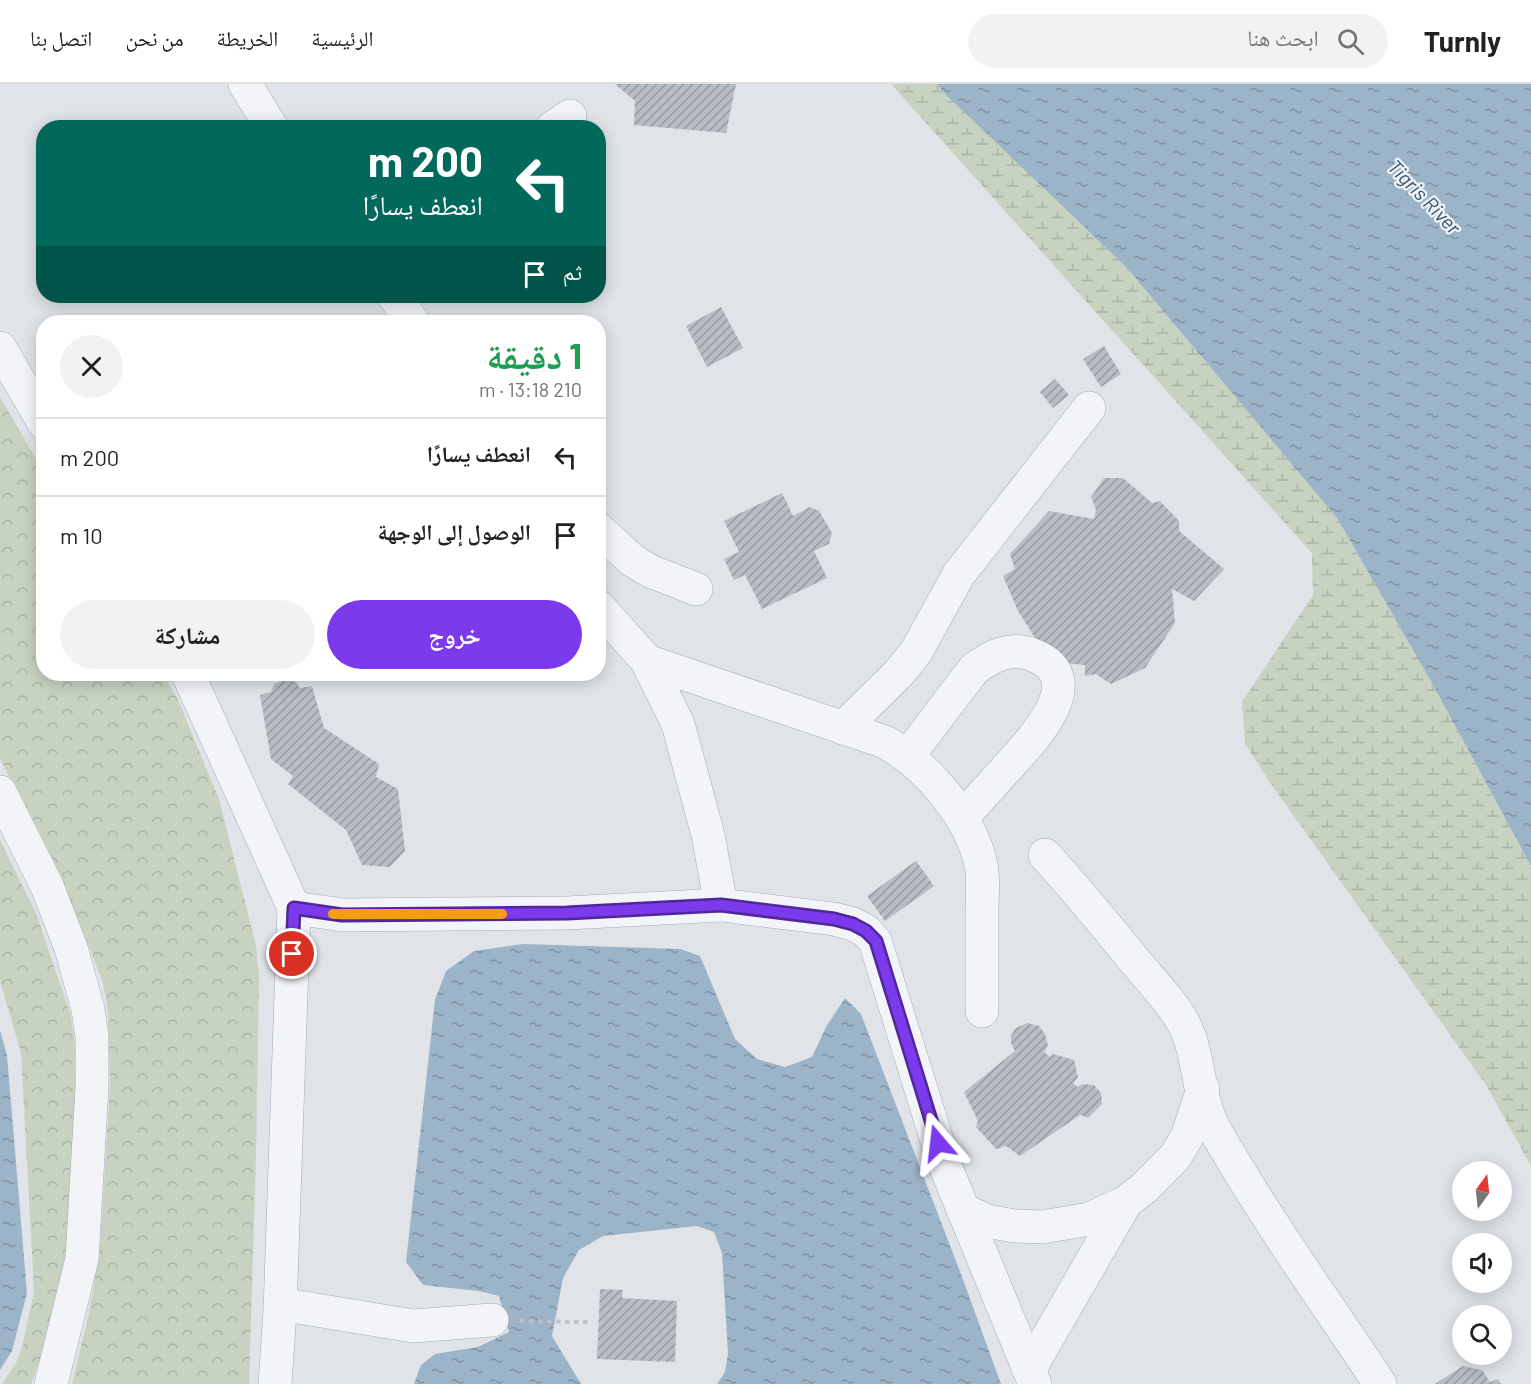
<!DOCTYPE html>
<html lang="ar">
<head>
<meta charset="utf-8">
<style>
  body { margin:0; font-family:Barlow,"Noto Naskh Arabic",sans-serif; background:#f2f2f2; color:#222; direction:rtl; height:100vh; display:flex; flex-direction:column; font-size:22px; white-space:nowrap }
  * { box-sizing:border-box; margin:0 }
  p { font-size:20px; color:#767676 }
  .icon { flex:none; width:33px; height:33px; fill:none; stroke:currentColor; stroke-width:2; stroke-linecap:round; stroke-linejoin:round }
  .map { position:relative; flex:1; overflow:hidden; direction:ltr }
  .sheet { position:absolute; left:36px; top:231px; width:570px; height:366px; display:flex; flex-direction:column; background:#fff; border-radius:24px; box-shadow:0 3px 15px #0003; direction:rtl }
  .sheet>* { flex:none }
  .guide { position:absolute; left:36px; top:36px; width:570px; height:183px; border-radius:24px; box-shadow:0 3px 15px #0003; direction:rtl; background:#00695c; color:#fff; overflow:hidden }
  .needle { width:39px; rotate:15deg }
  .fabs { position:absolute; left:1452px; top:1077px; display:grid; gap:12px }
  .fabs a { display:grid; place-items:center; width:60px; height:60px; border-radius:50%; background:#fff; box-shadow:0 3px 15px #0003; font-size:30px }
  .pin { position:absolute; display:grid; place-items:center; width:51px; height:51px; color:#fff; margin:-26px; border:3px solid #fff; border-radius:50%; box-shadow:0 2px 6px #0007 }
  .me { position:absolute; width:66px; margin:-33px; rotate:343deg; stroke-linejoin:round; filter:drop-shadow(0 0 4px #0008) }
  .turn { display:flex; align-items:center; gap:21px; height:126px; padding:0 24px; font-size:27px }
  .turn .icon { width:78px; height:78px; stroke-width:2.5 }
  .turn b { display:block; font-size:42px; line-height:51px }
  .then { display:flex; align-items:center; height:57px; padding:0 24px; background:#0003; gap:12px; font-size:22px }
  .round { display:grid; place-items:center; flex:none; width:63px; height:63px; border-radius:32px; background:#f2f2f2 }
  .headline { display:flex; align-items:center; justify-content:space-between; height:102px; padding:0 24px }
  h1 { font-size:36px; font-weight:700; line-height:45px; color:#1e9e55 }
  .action { display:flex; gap:12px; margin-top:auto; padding:12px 24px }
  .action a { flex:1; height:69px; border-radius:36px; background:#7c3aed; color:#fff; font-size:24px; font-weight:700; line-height:69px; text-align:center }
  .action a+a { background:#f2f2f2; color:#222 }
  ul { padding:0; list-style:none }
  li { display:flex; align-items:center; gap:18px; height:78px; padding:0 24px; border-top:2px solid #e0e0e0 }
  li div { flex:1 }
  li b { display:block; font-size:22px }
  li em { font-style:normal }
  header { display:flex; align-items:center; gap:36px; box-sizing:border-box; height:84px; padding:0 30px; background:#fff; border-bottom:2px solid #e0e0e0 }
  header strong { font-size:28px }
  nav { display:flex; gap:33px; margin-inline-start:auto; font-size:21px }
  .search { width:420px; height:54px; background:#f2f2f2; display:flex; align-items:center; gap:15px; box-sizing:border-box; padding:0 21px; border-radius:33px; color:#767676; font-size:22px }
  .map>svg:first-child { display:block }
  .wetland { fill:url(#wetland-marsh) }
  .park { fill:url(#park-crowns) }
  .water { fill:url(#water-ripples) }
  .building { fill:url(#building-hatch) }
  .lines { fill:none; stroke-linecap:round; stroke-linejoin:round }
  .minor-casing { stroke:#a5abb3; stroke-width:34 }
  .path { stroke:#bec2c7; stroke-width:4; stroke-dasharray:4.5 4.5; stroke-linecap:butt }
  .minor { stroke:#f3f4f7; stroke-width:33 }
  .route-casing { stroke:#51269a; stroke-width:15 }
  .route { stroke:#7c3aed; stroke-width:10 }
  .slow { stroke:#f59e0b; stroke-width:10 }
  .labels { text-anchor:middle; stroke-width:4.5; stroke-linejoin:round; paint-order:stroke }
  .water-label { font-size:20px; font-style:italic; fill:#355472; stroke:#f0f3f6 }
</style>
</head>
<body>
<header>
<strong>Turnly</strong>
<div class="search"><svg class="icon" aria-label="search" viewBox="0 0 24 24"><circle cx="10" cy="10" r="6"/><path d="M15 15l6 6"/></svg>ابحث هنا</div>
<nav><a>الرئيسية</a><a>الخريطة</a><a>من نحن</a><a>اتصل بنا</a></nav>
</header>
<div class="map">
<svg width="1531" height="1300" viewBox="0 0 1531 1300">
  <defs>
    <pattern id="wetland-marsh" width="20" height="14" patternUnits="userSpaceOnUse" patternTransform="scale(1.5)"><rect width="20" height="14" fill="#c7d2c1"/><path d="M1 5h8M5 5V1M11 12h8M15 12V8" fill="none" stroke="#abb5a7"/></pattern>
    <pattern id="park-crowns" width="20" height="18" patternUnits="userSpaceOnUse" patternTransform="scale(1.5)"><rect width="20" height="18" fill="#c7d2c1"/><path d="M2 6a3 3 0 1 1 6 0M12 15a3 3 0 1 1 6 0" fill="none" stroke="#abb5a7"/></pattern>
    <pattern id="water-ripples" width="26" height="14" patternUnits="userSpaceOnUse" patternTransform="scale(1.5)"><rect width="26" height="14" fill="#9cb4c8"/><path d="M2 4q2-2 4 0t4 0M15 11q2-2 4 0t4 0" fill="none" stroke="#7f93a4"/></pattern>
    <pattern id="building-hatch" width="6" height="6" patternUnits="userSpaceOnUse" patternTransform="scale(1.5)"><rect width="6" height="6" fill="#b7bdc5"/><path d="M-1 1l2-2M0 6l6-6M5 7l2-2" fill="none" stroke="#959aa1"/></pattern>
  </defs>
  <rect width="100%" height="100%" fill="#e0e4e9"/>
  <!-- wetland -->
  <path class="wetland" d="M891 0H937L943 8 1127 184 1337 434 1432 599 1531 782V1082L1486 1001 1269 697 1245 660 1242 618 1313 511 1312 469Z"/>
  <!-- park -->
  <g class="park">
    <path d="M0 313 43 387 44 590H163L178 616 219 715 256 862 259 893 256 1072 249 1300H72L89 1229 100 1164 110 1002 108 926 103 899 88 860 41 757 0 674Z"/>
    <path d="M0 756 36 829 71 932 80 1000 64 1187 40 1276 31 1300H2L16 1279 22 1263 34 1208 21 969 0 897Z"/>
  </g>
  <!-- water -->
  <g class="water">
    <path d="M937 0H1531V782L1432 599 1337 434 1127 184 943 8Z"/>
    <path d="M523 860 680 865 700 872 735 955 757 975 785 983 812 973 826 943 845 914 861 930 961 1190 1001 1300H717L725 1288 728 1270 722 1169 714 1148 697 1142 603 1152 579 1166 563 1194 552 1252 581 1300H414L421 1281 435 1270 478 1263 509 1248 499 1212 479 1207 423 1201 406 1178 435 916 446 887 474 867Z"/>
    <path d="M0 946 7 972 27 1209 12 1267 0 1286Z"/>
  </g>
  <!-- building -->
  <g class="building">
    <path d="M615 0H736L726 49 634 41 635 17Z"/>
    <path d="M721 223 743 264 707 283 686 242Z"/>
    <path d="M1104 262 1121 290 1101 303 1083 275Z"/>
    <path d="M1055 295 1069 311 1053 324 1040 308Z"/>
    <path d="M1104 394H1123L1152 419 1160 417 1179 437V447L1224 485 1194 517 1172 505 1175 539 1145 584 1111 600 1096 590 1085 592V581L1061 579 1039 560 1018 527 1003 492 1015 485 1010 470 1049 427 1094 435 1096 426 1091 413Z"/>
    <path d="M782 409 793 432 810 423 819 427 832 449 829 460 814 467 827 494 762 525 745 491 734 496 724 475 739 468 724 437Z"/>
    <path d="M285 596 296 598 300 604 312 602 324 644 379 680 376 693 398 705 405 767 390 783 362 781 346 746 288 700 293 692 271 675 260 611 271 608 274 600Z"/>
    <path d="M916 777 934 802 885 837 867 812Z"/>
    <path d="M1027 939 1039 942 1045 950 1048 962 1044 968 1050 973 1053 970 1074 976 1078 993 1073 999 1077 1003 1083 1000 1094 1001 1101 1009 1102 1020 1088 1034 1080 1031 1020 1072 1006 1062 996 1065 976 1043 978 1037 964 1008 1015 967 1011 959V951L1016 944Z"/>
    <path d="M600 1205 623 1206 622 1214 677 1217 675 1278 597 1275Z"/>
    <path d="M1463 1282 1482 1286 1490 1298 1498 1295 1501 1300H1435Z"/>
  </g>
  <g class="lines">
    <defs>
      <g id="minor">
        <path d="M245 0 272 44"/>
        <path d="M552 44 570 32"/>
        <path d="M394 212 413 238"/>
        <path d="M0 264 44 339"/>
        <path d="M598 445 632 476 650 487 696 505"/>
        <path d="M647 577 885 658C927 681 971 733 981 781 984 795 982 812 982 826 982 860 982 893 982 927"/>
        <path d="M188 590 294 824 343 831 567 829 721 821 708 751 678 640 647 577 598 522"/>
        <path d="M843 644 898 590 916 568 959 490 1089 324"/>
        <path d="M908 672 974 585C992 572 1010 562 1033 571 1094 595 1029 660 1005 686 991 702 976 718 962 734"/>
        <path d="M0 708 47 802 71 864 88 925 92 953V1003L82 1175 51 1300"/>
        <path d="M1045 771C1078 807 1108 844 1139 882 1154 900 1173 919 1184 940 1201 974 1197 1015 1216 1048 1266 1135 1325 1217 1380 1300"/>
        <path d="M721 821 834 835 853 840 866 847 875 857 944 1079 1035 1300"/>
        <path d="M963 1126 987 1137 1014 1142 1042 1143 1090 1135 1126 1118 1144 1104 1175 1073 1187 1053 1203 1005"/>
        <path d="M280 1220 413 1242 492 1236"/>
        <path d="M1029 1286 1126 1118"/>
        <path d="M275 1300 280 1227 294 824"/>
      </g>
    </defs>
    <!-- minor casing -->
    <use href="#minor" class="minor-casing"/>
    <!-- path -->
    <path class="path" d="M520 1237 588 1238"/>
    <!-- minor -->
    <use href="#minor" class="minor"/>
  </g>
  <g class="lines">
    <defs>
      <path id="route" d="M292 870 294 824 342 831 567 829 721 821 834 835 853 840 866 847 876 857 938 1059"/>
    </defs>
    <!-- route casing -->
    <use href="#route" class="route-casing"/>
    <!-- route -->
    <use href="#route" class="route"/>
    <!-- slow -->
    <path class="slow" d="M333 830H502"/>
  </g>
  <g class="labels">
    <!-- water labels -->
    <g class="water-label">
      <text transform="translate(1424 113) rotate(46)" y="7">Tigris River</text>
    </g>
  </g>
</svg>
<div class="fabs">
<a><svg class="needle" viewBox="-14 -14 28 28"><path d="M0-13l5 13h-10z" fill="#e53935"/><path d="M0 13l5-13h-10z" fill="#767676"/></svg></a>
<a><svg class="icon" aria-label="sound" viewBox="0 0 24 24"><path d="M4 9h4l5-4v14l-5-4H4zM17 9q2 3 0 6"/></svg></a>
<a><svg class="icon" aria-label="search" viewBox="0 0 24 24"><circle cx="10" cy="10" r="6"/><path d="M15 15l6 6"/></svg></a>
</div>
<div class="pin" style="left:292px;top:870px;background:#d93025"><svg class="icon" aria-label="arrive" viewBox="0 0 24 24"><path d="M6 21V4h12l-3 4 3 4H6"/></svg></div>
<svg class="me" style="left:938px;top:1059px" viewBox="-20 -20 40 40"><path d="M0-17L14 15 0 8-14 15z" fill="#7c3aed" stroke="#fff" stroke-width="4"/></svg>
<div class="guide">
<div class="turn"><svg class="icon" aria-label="left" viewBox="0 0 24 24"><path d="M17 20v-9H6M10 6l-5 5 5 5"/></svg><div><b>200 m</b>انعطف يسارًا</div></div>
<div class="then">ثم<svg class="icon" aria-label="arrive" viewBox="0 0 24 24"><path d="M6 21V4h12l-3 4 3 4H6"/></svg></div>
</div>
<section class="sheet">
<div class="headline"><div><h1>1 دقيقة</h1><p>210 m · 13:18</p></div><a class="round"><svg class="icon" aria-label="close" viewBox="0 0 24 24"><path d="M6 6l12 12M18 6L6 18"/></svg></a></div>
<ul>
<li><svg class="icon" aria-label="left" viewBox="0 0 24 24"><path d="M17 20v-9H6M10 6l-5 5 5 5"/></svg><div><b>انعطف يسارًا</b></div><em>200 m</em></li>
<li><svg class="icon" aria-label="arrive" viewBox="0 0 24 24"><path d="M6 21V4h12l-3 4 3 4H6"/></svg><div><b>الوصول إلى الوجهة</b></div><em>10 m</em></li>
</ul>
<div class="action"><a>خروج</a><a>مشاركة</a></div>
</section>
</div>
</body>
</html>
